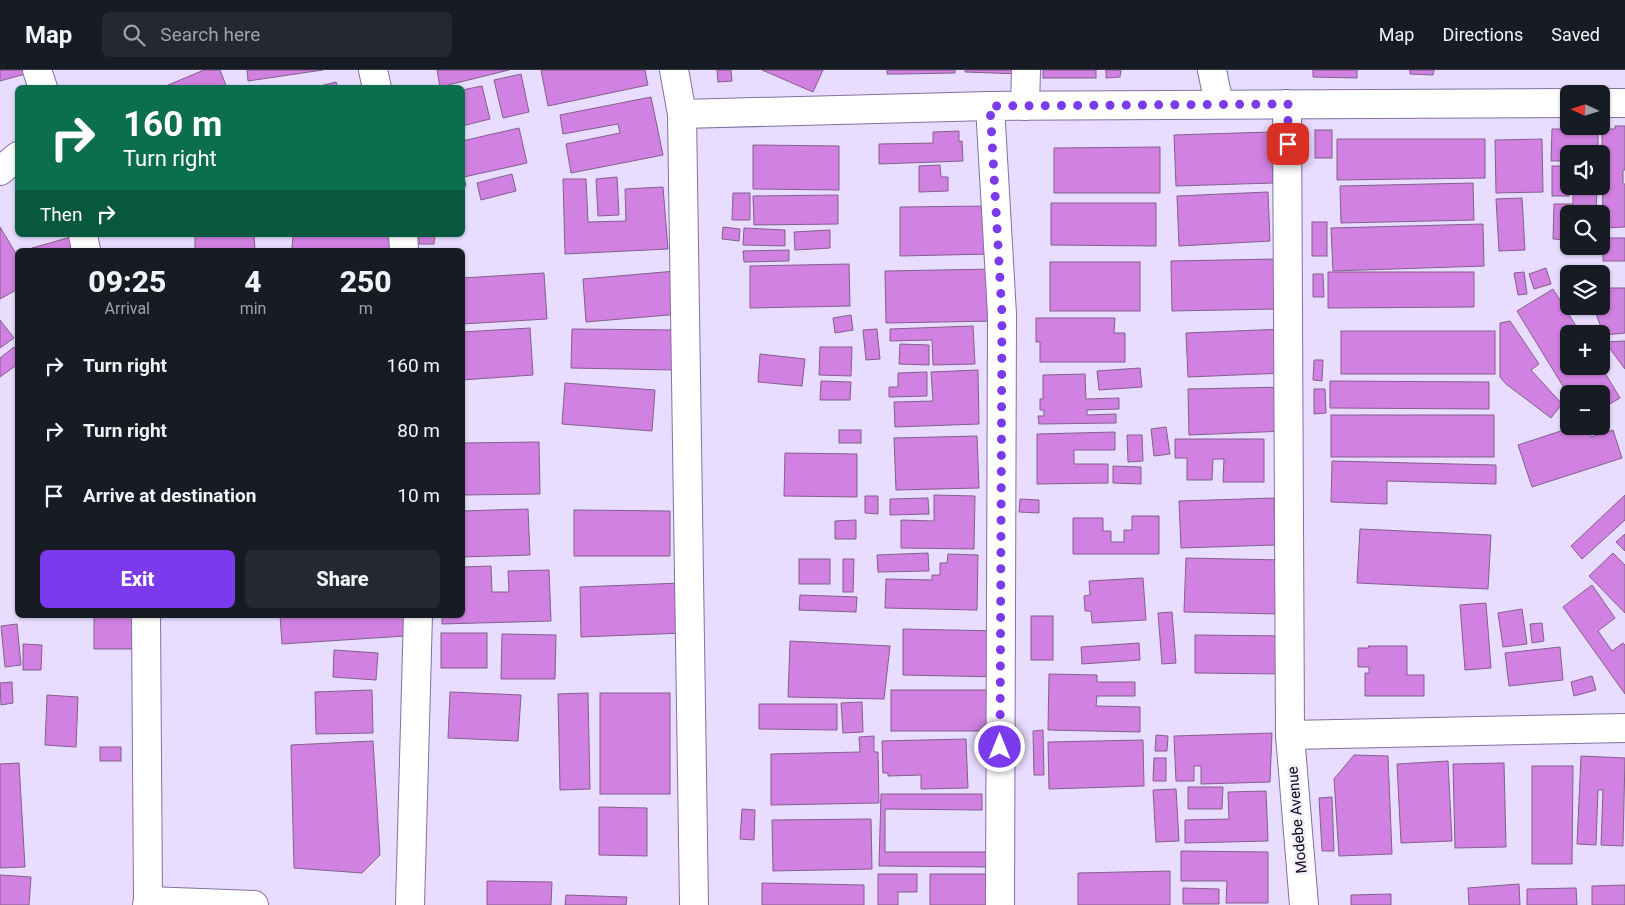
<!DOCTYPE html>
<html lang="en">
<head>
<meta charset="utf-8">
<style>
  body { margin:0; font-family:Roboto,sans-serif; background:#242831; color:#f1f3f6; height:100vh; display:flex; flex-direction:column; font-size:19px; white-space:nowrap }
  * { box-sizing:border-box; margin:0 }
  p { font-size:16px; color:#9ea1a6 }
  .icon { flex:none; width:28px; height:28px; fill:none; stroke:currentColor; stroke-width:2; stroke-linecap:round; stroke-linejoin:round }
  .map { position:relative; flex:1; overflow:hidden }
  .side { position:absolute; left:15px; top:178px; width:450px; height:370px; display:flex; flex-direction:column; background:#171b24; border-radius:8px; box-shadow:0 1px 4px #0004 }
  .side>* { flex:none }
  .guide { position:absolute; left:15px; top:15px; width:450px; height:152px; border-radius:8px; box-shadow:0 1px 4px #0004; background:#0b6e4f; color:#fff; overflow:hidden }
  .needle { width:32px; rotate:274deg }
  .controls { position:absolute; left:1560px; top:15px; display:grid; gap:10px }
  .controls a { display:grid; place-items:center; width:50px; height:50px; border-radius:8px; background:#171b24; box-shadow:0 1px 4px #0004; font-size:25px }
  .pin { position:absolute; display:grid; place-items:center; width:42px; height:42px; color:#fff; margin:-21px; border-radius:10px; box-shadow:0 2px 8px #0006 }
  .me { position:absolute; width:55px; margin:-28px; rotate:0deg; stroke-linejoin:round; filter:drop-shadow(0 0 4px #0008) }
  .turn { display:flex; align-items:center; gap:18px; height:105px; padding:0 25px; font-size:22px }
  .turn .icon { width:65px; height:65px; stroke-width:2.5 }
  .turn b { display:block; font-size:35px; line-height:42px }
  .then { display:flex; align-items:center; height:48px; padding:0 25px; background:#0003; gap:10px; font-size:19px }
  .eta { display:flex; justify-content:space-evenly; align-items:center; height:85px; text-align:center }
  .eta b { font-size:30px; font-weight:800; line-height:35px }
  .action { display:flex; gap:10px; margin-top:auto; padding:10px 25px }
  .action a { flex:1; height:58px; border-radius:8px; background:#7c3aed; color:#fff; font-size:20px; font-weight:800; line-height:58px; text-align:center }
  .action a+a { background:#242831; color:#f1f3f6 }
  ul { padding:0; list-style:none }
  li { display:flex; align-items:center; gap:15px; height:65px; padding:0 25px }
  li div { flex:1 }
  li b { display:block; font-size:19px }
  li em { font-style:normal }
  header { display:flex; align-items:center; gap:30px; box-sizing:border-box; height:70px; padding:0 25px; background:#171b24; border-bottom:1px solid #363941 }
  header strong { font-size:24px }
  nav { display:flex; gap:28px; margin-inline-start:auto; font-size:18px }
  .search { width:350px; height:45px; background:#242831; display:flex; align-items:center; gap:12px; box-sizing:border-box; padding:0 18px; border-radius:8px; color:#9ea1a6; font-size:19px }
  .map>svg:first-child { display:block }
  .building { fill:#d181e1; stroke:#835f8b }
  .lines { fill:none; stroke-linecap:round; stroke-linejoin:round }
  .minor-casing { stroke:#8370a3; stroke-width:30 }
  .minor { stroke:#fff; stroke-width:28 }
  .route { stroke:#7c3aed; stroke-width:9; stroke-dasharray:0 16.2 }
  .labels { text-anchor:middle; stroke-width:5; stroke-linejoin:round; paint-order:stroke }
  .street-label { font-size:15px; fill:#10091c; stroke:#f2eefa }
</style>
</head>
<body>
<header>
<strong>Map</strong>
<div class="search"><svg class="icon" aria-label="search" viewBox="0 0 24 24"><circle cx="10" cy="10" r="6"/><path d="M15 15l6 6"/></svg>Search here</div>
<nav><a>Map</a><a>Directions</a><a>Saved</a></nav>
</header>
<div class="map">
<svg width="1625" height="835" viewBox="0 0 1625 835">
  <rect width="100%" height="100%" fill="#e8ddff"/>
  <!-- building -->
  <g class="building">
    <path d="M0 0H28L29 3 0 11Z"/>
    <path d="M204 0H220L227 18H161Z"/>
    <path d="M247 0H323L248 11Z"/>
    <path d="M437 0H509L440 17Z"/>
    <path d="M541 0H645L648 15 548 36Z"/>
    <path d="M717 0H731L732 11 718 12Z"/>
    <path d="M762 0H823L813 22Z"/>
    <path d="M887 0H955V3L901 4H887Z"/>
    <path d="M965 0H1021V4L965 2Z"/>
    <rect x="1043" y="0" width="53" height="8"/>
    <path d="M1106 0H1121L1120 7 1106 8Z"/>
    <path d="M1313 0H1357V8L1313 7Z"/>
    <path d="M1410 0H1434L1433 5 1410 4Z"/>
    <path d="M521 4 529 42 503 48 494 10Z"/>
    <path d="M336 12 338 18H314L316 17Z"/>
    <path d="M482 16 490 49 462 56V20Z"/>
    <path d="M651 27 663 85 571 103 566 74 620 63 618 54 563 64 560 45Z"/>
    <path d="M1571 56 1598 58V84H1569V91H1551L1552 59H1571Z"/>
    <path d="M1615 56H1625V100H1623V114H1625V157L1603 158 1602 59H1615Z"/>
    <path d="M519 58 527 93 464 107 466 116 462 117V71Z"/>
    <rect x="1315" y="60" width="17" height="28"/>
    <path d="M959 61V72L962 71 963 91 879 94V74L933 73V62Z"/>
    <path d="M1271 62 1273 113 1176 116 1174 65Z"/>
    <path d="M1337 69H1485V108L1337 110Z"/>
    <path d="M1542 69 1543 122 1496 123 1495 70Z"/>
    <path d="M753 75 839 76V120L753 119Z"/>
    <path d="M1160 77V123H1054V78Z"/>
    <path d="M940 95 941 107H948V121L919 122V96Z"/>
    <rect x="1552" y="96" width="17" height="30"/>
    <path d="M512 104 516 121 481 130 477 113Z"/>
    <path d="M617 107 619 145 598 146 596 109Z"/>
    <path d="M563 109H586L588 152 626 151 625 119 663 117 668 179 565 184Z"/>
    <path d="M1473 113 1474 150 1341 153 1340 116Z"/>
    <path d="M1573 116H1597L1596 144H1569V170L1553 169 1554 134H1573Z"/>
    <path d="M1268 122 1270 171 1179 176 1177 126Z"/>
    <path d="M733 123H750V150H732Z"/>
    <path d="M838 125V154L754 155 753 126Z"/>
    <path d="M1522 128 1525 180 1499 181 1496 129Z"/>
    <path d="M1051 133H1156V176L1051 175Z"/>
    <path d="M990 136V184L900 186V137Z"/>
    <rect x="1312" y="152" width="15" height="34"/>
    <path d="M1483 154 1484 196 1333 201 1331 158Z"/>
    <path d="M0 157 18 187V219L0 229Z"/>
    <path d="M723 157 740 159 739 171 722 169Z"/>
    <path d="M744 158 785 160V176L743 175Z"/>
    <path d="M830 160V178L795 180 794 162Z"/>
    <path d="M78 165 82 180H33L32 178Z"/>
    <path d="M195 165H254L255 180H195Z"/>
    <path d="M293 165H397L394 180H296L292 178Z"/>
    <path d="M419 165H435L434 174H419Z"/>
    <rect x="1603" y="168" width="22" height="23"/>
    <path d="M789 180V191L744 192 743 181Z"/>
    <path d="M1277 189 1278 239 1172 241 1171 191Z"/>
    <rect x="1050" y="192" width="90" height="49"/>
    <path d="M849 194 850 236 750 238V196Z"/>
    <path d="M1546 198 1551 214 1534 219 1529 204Z"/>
    <path d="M995 199 996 251 886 253 885 201Z"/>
    <path d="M676 201 680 244 586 252 583 209Z"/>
    <path d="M1328 202H1474V237L1328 238Z"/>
    <path d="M1524 202 1527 224 1518 225 1514 203Z"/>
    <path d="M544 203 547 249 462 254V208Z"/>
    <path d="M1313 204H1323L1324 227H1313Z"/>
    <path d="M1601 218H1625V263L1604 265 1593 236H1601Z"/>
    <path d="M1553 219 1581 264H1569V296H1601L1620 328 1601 339V324H1569V326L1517 241Z"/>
    <path d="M851 245 853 260 835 263 833 248Z"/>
    <path d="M1036 248H1115L1114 263H1125V292H1040V272H1036Z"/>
    <path d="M0 250 14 268 0 278Z"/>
    <path d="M1510 251 1539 294 1531 300 1562 334 1551 348 1506 314 1500 307V253Z"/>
    <path d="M973 256 975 294 933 295 932 270 890 271V259Z"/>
    <path d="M530 258 533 305 462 310V262Z"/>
    <path d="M572 259 676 260 675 300 571 298Z"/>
    <path d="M877 259 880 289 866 290 863 260Z"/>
    <path d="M1284 259 1285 303 1188 307 1186 263Z"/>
    <rect x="1341" y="261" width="154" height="43"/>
    <path d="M1625 271V299L1605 272Z"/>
    <path d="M900 274 929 275V295L899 294Z"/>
    <path d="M14 277 18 282V294L0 307V288Z"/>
    <path d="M820 277H852L851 306 819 305Z"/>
    <path d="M760 284 805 289 802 316 758 312Z"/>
    <path d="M1314 290H1323L1322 311 1313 310Z"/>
    <path d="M1140 298 1142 317 1099 320 1097 301Z"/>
    <path d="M978 300 979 354 895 357 894 332 933 331 931 302Z"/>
    <path d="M927 302V326L889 327V317H898V303Z"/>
    <path d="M1085 304 1086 329 1119 328V339L1087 340V345L1116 344V353L1039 354 1038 346H1044V340H1040V329H1043V305Z"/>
    <path d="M821 311 851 312 850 330H820Z"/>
    <path d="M1330 311 1489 312V339L1330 338Z"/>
    <path d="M565 313 655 320 652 361 562 354Z"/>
    <path d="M1285 317 1286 361 1189 365 1188 319Z"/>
    <path d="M1314 319H1325L1326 343 1314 344Z"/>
    <rect x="1331" y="345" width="163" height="42"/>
    <path d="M1576 356H1587L1591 367 1613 360 1622 388 1532 417 1518 375Z"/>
    <path d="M1166 357 1170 384 1154 386 1151 359Z"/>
    <rect x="839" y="360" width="22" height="13"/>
    <path d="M1115 362V380H1074V394H1108V413L1037 414V364Z"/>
    <path d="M1127 365H1142L1143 391 1128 392Z"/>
    <path d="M977 366 979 418 896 420 894 368Z"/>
    <path d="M1175 369H1264V412H1223L1224 389H1213L1212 410H1187V388H1175Z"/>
    <path d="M539 372 540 424 462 425V373Z"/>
    <path d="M785 383 857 384V427L784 426Z"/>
    <path d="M1332 391 1496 395V414L1387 411V434L1331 432Z"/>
    <path d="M1113 396 1141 397V414L1113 413Z"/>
    <path d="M934 425 975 426 974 479 901 478V450L934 451Z"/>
    <path d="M1625 425V450L1582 489 1571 476Z"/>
    <path d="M865 426H878V444L865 443Z"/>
    <path d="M928 428 929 444 890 445V429Z"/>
    <path d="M1274 428 1275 475 1181 478 1179 431Z"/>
    <path d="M1020 429 1039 430V443L1019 442Z"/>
    <path d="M528 439 530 485 462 487V441Z"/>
    <path d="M574 440 670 441V486H574Z"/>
    <path d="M1132 446H1159V484H1073V448H1103V461H1111V472H1124V460H1132Z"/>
    <path d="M856 450V469H835V451Z"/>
    <path d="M1360 459 1491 465 1488 519 1357 513Z"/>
    <path d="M1625 464V481L1616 472Z"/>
    <path d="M928 483 929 501 878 502 877 485Z"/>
    <path d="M1613 483 1625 495V543L1589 506Z"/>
    <path d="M948 484 978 485 977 540 885 538 886 509 932 510V505H940V493H947Z"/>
    <path d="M1186 488 1282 490 1281 544 1184 542Z"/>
    <rect x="799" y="489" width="31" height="25"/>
    <path d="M843 489H854L853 522H843Z"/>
    <path d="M491 496 492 522H509L508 501 549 500 551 551 442 554V545H462V497Z"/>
    <path d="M1143 508 1146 550 1092 553 1091 541H1085L1084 526 1090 525 1089 511Z"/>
    <path d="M681 513 683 563 581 567 580 517Z"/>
    <path d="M1592 515 1615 548 1598 561 1612 581 1623 573 1625 575V624L1563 537Z"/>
    <path d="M800 525 857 527 856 542 799 540Z"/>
    <path d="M1486 533 1491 598 1465 600 1460 535Z"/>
    <path d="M1522 539 1527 574 1503 577 1498 543Z"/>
    <path d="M1172 542 1176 593 1162 594 1158 543Z"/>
    <path d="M94 545H140L141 579H94Z"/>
    <path d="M280 545H410L405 566 282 574Z"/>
    <rect x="1031" y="546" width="22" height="44"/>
    <path d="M1542 553 1544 571 1532 573 1530 554Z"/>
    <path d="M17 554 21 595 5 597 1 556Z"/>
    <path d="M903 559 999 561 998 607 903 605Z"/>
    <rect x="441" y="563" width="46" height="35"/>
    <path d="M502 564 556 565 555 609H501Z"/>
    <path d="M1195 565 1287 566 1286 604 1195 603Z"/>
    <path d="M790 571 890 576 884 629 788 627Z"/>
    <path d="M1139 573 1140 590 1082 594 1081 577Z"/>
    <path d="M23 574 42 575 41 600H23Z"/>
    <path d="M1368 576H1407V605H1424V626H1365V603H1369V597H1358V578H1369Z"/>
    <path d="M1560 577 1563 610 1509 616 1505 583Z"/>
    <path d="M334 580 378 583 376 610 333 607Z"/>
    <path d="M1049 604 1097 605V612H1135V626H1097L1096 636 1140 637V662L1048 660Z"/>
    <path d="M1592 606 1596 620 1574 626 1571 612Z"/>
    <path d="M12 612 13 633 1 635 0 613Z"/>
    <path d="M372 620 373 663 316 664 315 622Z"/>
    <rect x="891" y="620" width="102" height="41"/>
    <path d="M450 622 521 625 518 671 448 668Z"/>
    <path d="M588 623 590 719 560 720 558 624Z"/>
    <rect x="600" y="623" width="70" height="101"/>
    <path d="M47 625 78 627 76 677 45 675Z"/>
    <path d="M862 632 863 662 843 663 841 633Z"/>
    <path d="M759 634H837V660L759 659Z"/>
    <path d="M1043 660 1044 705H1034L1033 661Z"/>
    <path d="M1272 663 1270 712 1201 714V696H1194V711H1176L1174 666Z"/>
    <path d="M1156 665 1168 666 1167 681H1155Z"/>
    <path d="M874 666V682H878L879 733 771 735V684L860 682 859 667Z"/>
    <path d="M966 669 968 718 921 719V705L888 706V703H883L882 671Z"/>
    <path d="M1143 670 1144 716 1049 719 1048 672Z"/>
    <path d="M373 671 380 785 362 803 294 798 291 675Z"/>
    <rect x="100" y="677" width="21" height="14"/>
    <path d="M1354 685 1388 686 1392 784 1339 786 1334 709Z"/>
    <path d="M1581 686 1625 688 1623 776 1601 775 1603 720H1598L1596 775 1577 774Z"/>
    <path d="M1154 688H1166V711H1153Z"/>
    <path d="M1448 691 1452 771 1401 773 1397 694Z"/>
    <path d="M19 693 25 797 0 798V694Z"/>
    <path d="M1504 693 1506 777 1455 778 1453 694Z"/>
    <path d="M1532 696H1573L1572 794H1532Z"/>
    <path d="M1188 717H1223L1222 739H1188Z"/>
    <path d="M1176 719 1179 771 1156 772 1153 720Z"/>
    <path d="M1266 721 1268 771 1185 773V750L1229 749 1228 722Z"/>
    <path d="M881 724H982V740L885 739V782H987V797L879 796Z"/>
    <path d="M1332 727 1334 781H1322L1319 728Z"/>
    <path d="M599 737 647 738V786L599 785Z"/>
    <path d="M742 739 755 740 754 770 740 769Z"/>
    <path d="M871 749 872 799 773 801 772 750Z"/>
    <path d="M1181 781 1268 782V833H1226L1227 811H1181Z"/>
    <path d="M1170 801V835H1078V803Z"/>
    <path d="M878 804H917V822H898V835H878Z"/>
    <path d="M930 804H989L990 835H930Z"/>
    <path d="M0 805 31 807 29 835H0Z"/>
    <path d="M487 811 552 812 551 835H487Z"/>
    <path d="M762 813 864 815V835H762Z"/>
    <path d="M1519 814 1520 835H1469L1468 818Z"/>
    <path d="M1625 815V835H1592V816Z"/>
    <path d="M1183 818 1219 819V834H1183Z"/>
    <path d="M1576 818 1577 835H1527V819Z"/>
    <path d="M1391 824V835H1351V825Z"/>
    <path d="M566 825 627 827 626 835H565Z"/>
  </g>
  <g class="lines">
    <defs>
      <g id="minor">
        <path d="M37 0 43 18"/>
        <path d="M373 0 377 18"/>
        <path d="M674 0 682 44 694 835"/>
        <path d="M1212 0 1219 34"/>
        <path d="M1601 33H1625"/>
        <path d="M1287 34 1290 665 1625 658"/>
        <path d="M1025 36 1026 0"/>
        <path d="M682 44 990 36"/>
        <path d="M0 101 18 86"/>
        <path d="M83 165 86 180"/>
        <path d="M403 165 404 180"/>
        <path d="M146 545 148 831"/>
        <path d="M1290 665 1304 835"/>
        <path d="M147 835 148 831 254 835"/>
        <path d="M410 835 418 545"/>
        <path d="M1000 835 1002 244 990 36 1569 33"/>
      </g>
    </defs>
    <!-- minor casing -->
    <use href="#minor" class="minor-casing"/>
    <!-- minor -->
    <use href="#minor" class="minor"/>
  </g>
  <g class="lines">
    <!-- route -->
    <path class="route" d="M1000 677 1002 244 990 36 1288 34V74"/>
  </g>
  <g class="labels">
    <!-- street labels -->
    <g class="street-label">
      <text transform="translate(1297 750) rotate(-95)" y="5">Modebe Avenue</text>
    </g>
  </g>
</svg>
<div class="controls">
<a><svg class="needle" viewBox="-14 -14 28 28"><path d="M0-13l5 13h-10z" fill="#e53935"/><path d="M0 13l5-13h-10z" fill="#9ea1a6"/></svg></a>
<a><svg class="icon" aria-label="sound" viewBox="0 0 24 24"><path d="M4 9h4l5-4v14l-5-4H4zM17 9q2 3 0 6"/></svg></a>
<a><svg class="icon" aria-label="search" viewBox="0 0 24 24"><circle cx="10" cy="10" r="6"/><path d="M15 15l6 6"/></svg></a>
<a><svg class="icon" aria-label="layers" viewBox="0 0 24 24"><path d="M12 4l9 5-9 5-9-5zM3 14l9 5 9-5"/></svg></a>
<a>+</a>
<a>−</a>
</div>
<div class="pin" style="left:1288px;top:74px;background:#d93025"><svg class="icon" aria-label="arrive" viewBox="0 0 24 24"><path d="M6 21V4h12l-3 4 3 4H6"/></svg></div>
<svg class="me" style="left:1000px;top:677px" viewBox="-20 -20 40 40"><circle r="17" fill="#7c3aed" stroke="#fff" stroke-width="3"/><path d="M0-11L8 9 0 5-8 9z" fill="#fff"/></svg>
<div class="guide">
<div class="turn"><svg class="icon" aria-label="right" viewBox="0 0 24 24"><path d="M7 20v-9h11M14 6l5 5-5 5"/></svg><div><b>160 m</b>Turn right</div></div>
<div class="then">Then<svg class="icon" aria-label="right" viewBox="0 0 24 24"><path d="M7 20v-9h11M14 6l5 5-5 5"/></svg></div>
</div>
<section class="side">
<div class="eta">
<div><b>09:25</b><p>Arrival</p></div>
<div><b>4</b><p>min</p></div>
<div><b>250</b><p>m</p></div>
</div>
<ul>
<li><svg class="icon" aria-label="right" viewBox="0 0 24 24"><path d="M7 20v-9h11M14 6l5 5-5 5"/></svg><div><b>Turn right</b></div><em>160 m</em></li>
<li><svg class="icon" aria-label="right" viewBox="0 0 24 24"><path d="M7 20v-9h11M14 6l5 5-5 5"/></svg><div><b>Turn right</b></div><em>80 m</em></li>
<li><svg class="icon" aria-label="arrive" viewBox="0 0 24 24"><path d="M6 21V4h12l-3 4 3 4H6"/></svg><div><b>Arrive at destination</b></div><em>10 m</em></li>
</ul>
<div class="action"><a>Exit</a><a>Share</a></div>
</section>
</div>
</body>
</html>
